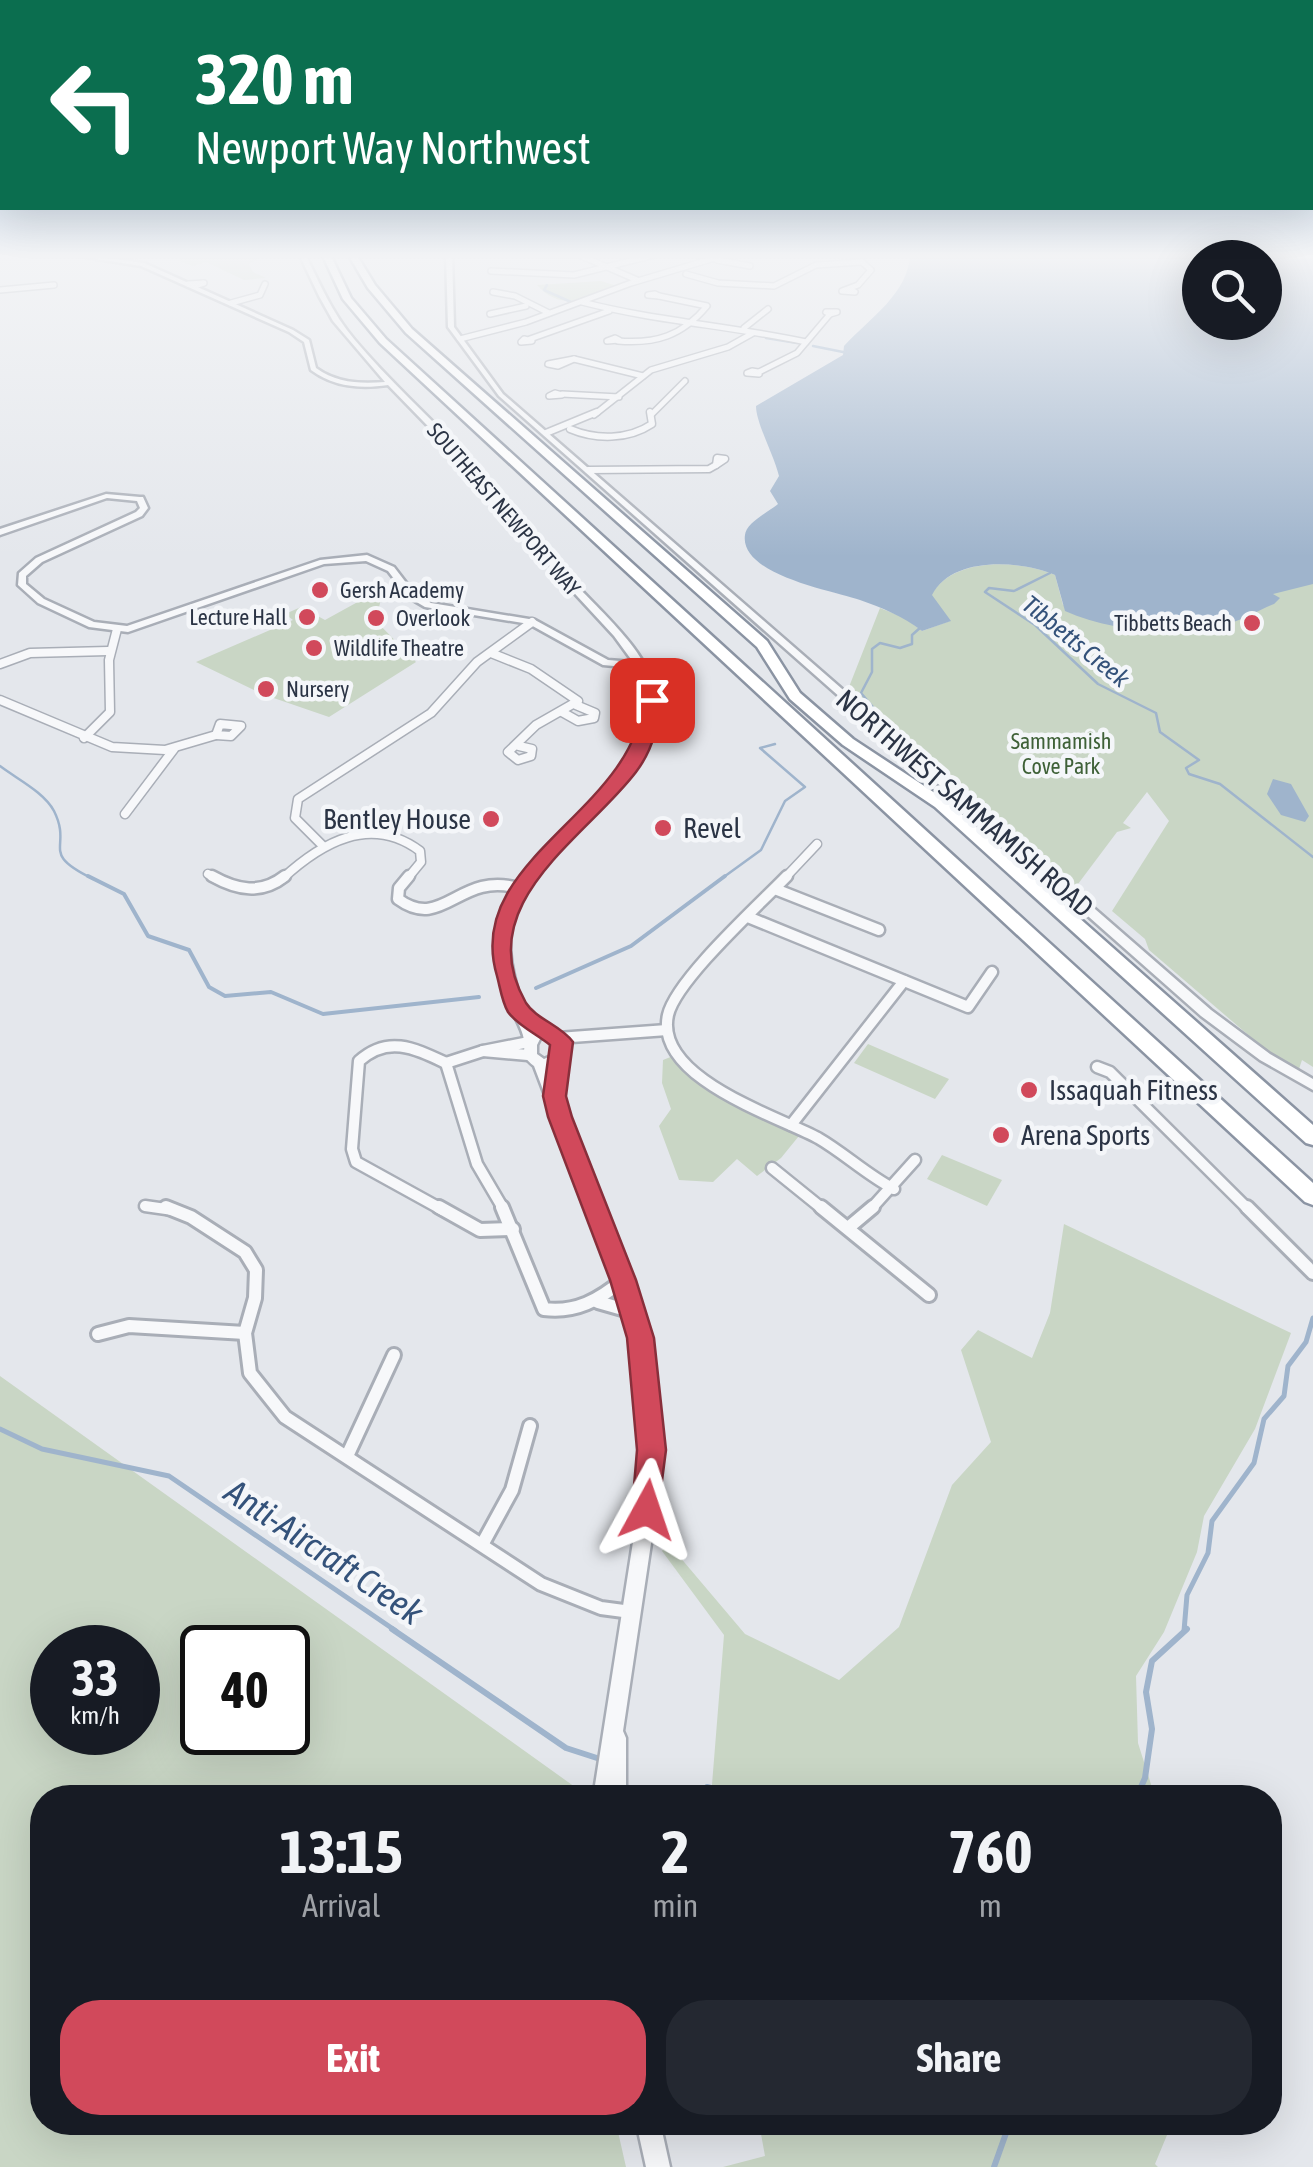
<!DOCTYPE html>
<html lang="en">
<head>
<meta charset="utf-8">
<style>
  body { margin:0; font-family:"Asap Condensed",sans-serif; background:#242831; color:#f1f3f6; height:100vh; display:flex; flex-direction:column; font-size:38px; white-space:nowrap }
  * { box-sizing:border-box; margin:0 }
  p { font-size:32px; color:#9ea1a6 }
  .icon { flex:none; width:55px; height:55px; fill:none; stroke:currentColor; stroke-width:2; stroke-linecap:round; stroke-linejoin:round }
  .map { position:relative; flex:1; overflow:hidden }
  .drawer { position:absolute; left:30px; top:1785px; width:1252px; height:350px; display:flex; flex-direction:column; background:#171b24; border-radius:40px; box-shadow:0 10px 40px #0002 }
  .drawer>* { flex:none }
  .hud { position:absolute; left:0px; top:0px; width:1315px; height:210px; box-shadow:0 10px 40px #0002; background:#0b6e4f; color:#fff; overflow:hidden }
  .tools { position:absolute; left:1182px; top:240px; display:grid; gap:20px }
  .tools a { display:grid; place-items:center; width:100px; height:100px; border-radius:50%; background:#171b24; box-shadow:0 10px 40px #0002; font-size:50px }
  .speed { position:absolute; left:30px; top:1625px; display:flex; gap:20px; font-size:50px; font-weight:700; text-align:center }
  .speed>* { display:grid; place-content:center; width:130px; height:130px; border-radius:50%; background:#171b24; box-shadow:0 10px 40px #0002; line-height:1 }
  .speed small { font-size:25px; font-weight:400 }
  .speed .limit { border:5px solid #111; border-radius:15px; background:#fff; color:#111 }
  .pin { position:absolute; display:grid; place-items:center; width:85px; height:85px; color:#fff; margin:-42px; border-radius:20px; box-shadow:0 5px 15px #0006 }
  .me { position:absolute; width:110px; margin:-55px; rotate:5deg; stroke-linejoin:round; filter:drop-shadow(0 0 8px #0008) }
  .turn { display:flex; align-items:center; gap:35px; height:210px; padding:0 30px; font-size:45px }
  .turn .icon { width:130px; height:130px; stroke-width:2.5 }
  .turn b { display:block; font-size:70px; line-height:85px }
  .eta { display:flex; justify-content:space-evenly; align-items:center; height:170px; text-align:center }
  .eta b { font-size:60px; font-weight:700; line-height:70px }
  .button { display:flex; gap:20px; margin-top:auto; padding:20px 30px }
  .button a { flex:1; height:115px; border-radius:40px; background:#d1495b; color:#fff; font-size:40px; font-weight:700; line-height:115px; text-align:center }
  .button a+a { background:#242831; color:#f1f3f6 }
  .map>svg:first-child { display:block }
  .green { fill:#c9d6c5; fill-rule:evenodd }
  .water { fill:#9fb4cc; fill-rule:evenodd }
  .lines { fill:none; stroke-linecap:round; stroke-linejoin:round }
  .stream-far3 { stroke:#9fb4cc; stroke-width:2.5 }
  .stream-far2 { stroke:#9fb4cc; stroke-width:4 }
  .stream-far1 { stroke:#9fb4cc; stroke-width:5 }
  .stream { stroke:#9fb4cc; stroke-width:6 }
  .minor-far4-casing { stroke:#a9aeb7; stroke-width:8 }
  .minor-far3-casing { stroke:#a9aeb7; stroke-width:9 }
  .minor-far2-casing { stroke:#a9aeb7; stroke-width:11 }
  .minor-far1-casing { stroke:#a9aeb7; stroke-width:15 }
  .minor-casing { stroke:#a9aeb7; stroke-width:18 }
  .tertiary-casing { stroke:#a9aeb7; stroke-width:5 }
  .motorway-casing { stroke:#8b94a3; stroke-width:5 }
  .minor-far4 { stroke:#f7f8fa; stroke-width:5 }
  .minor-far3 { stroke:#f7f8fa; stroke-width:6 }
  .minor-far2 { stroke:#f7f8fa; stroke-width:8 }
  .minor-far1 { stroke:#f7f8fa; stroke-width:10 }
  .minor { stroke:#f7f8fa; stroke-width:12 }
  .tertiary { fill:#f7f8fa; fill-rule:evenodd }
  .motorway { fill:#fff; fill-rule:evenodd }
  .route { fill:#d1495b; stroke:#882f3b; stroke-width:2.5 }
  .poi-dot { fill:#d1495b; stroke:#f4f6f9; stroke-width:4 }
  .labels { text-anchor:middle; stroke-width:9; stroke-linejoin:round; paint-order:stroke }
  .far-street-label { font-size:22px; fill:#2b3445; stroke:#f4f6f9 }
  .far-poi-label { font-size:22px; fill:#2b3445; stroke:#f4f6f9; text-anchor:start }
  .far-park-label { font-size:22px; fill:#3f6138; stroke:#f4f6f9 }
  .far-water-label { font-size:25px; font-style:italic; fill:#34527a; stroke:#f4f6f9 }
  .street-label { font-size:28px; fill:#2b3445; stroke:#f4f6f9 }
  .poi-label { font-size:28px; fill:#2b3445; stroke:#f4f6f9; text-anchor:start }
  .near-water-label { font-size:35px; font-style:italic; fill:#34527a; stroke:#f4f6f9 }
</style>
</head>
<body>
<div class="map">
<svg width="1313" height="2167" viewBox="0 0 1313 2167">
  <rect width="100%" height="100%" fill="#e4e7ec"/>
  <!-- green -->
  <g class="green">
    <path d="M179 254H267L249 264 253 272 266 278 244 280 206 262 193 266 179 261Z"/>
    <path d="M601 281 617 286C587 298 562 313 537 285Z"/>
    <path d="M1313 560V1067L1302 1060 1299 1069 1274 1057 1149 950 1145 939 1112 911 1169 821 1147 792 1123 823 1131 828 1117 832 1075 888 847 692 880 608 905 618 922 631 950 621 931 595C954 556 1020 560 1055 575L1063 605Z"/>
    <path d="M374 593 382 594 376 621 416 662 329 717 262 694 196 662 293 620 285 614 301 607 325 620Z"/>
    <path d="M868 1044 949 1079 935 1099 854 1063Z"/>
    <path d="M678 1054 689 1070 803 1131 781 1158 757 1176 737 1159 713 1182 679 1180 659 1126 671 1109 662 1083 663 1060Z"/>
    <path d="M942 1155 1002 1180 987 1206 927 1179Z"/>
    <path d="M1064 1224 1291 1333 1255 1429 1204 1516 1197 1552 1164 1632 1136 1676 1138 1743 1155 1797H711L724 1635 662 1551 668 1543 745 1634 839 1680 899 1627 952 1485 991 1442 961 1350 978 1330 1032 1358 1050 1313Z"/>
    <path d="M0 1376 589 1797 42 1798V2122L616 2123 626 2167H0ZM52 1648H138V1732H52ZM202 1648H288V1732H202Z"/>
    <path d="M759 2123V2122L1172 2123 1155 2164 1158 2167H723L765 2156Z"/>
  </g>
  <!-- water -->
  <g class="water">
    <path d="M910 254H1313V584L1273 594 1280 598 1274 604C1259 610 1246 619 1230 623 1179 638 1113 632 1065 611L1055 575C1020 560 952 556 932 595L951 621 922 631C903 616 882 608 860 600 834 591 739 575 745 535 746 523 768 512 778 504L770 491 779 476C774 455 756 423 756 406L843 355 844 346C870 318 909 293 910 254ZM1200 258H1265V322H1200Z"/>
    <path d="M1273 779 1291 784 1309 816 1305 822 1281 815 1267 794Z"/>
  </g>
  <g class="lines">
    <!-- stream-far3 -->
    <g class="stream-far3">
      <path d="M547 285 544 290 571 302"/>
      <path d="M766 338 797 343"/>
      <path d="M813 346 848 353"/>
      <path d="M1050 573 1014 591 989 588 985 592 1035 625 1098 684 1156 713 1160 732 1199 760 1186 768 1189 774 1220 784 1313 857"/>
      <path d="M878 713 861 693 872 672V649L880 643 900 648 912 644V635L921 627"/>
      <path d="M0 766C17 779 44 792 54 811 73 849 38 852 93 879"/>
      <path d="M721 879 761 850 785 801 805 787 760 748 775 744"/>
    </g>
    <!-- stream-far2 -->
    <g class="stream-far2">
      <path d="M88 876 124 894 148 936 189 950 209 987 225 996 271 992 323 1014 479 997"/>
      <path d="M536 988 631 946 725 876"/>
    </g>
    <!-- stream-far1 -->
    <g class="stream-far1">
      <path d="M0 1429 42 1449 169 1476 396 1631"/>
      <path d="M1184 1631 1187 1595 1208 1553 1212 1521 1254 1463 1264 1419 1284 1396 1288 1366 1306 1342 1313 1318"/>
    </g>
    <!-- stream -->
    <g class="stream">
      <path d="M392 1629 566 1748 600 1759"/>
      <path d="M707 1787 749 1798"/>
      <path d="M1136 1798 1145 1778 1152 1729 1146 1692 1152 1661 1187 1629"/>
      <path d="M994 2167 1010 2122"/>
    </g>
    <defs>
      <g id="minor-far4">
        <path d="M521 254 580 255"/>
        <path d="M577 254 637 280"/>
        <path d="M717 260 750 266 739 264"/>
        <path d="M491 271 574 275 658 254"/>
        <path d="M686 274 718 283 774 286 816 265 862 262"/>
        <path d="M188 284 204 283 194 286"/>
        <path d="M0 290 54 285"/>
        <path d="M851 290 855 292 842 291 858 285 871 270 862 262"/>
        <path d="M493 292 515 296 549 313"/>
        <path d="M655 294 659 296 648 295Z"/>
        <path d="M582 302C655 321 732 326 806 342"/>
        <path d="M231 303 260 295 265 284"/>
        <path d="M826 312H837L830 314Z"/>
        <path d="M490 314 526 306"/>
        <path d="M744 328 768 309"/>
        <path d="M615 338 619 340 607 341Z"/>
        <path d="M460 339 526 322 631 283 728 254"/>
        <path d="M524 339 532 341 521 342Z"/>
        <path d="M530 339 609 311"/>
        <path d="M618 341C656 344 682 336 707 306L659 296"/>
        <path d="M574 359 643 376"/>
        <path d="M574 359 558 366 548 364Z"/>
        <path d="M752 371 758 372 759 374 747 373Z"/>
        <path d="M759 372 797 353 830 314"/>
        <path d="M555 393 562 395 549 396Z"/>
        <path d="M562 394 619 397"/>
        <path d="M594 415 651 370 728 347 753 333"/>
        <path d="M651 415 685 381"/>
      </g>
      <g id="minor-far3">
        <path d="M570 429C596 440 628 440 652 424L650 412"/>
        <path d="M546 433 597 412"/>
        <path d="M717 458 725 459 716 465Z"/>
        <path d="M588 470 709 469 716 465"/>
      </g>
      <g id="minor-far2">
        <path d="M491 653 531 669 578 701 536 725 508 752 518 760 531 756 532 749 519 746"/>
        <path d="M0 664 30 653 108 651"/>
        <path d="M0 700 112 747 165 750 216 735"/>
        <path d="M562 712 578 721 594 718 595 713 576 705"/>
        <path d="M220 724 241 726 231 736 216 735Z"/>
        <path d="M84 738 110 712 109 660 117 629"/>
        <path d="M125 814 174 749"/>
        <path d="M322 845 295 818 298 799 431 713 477 662 532 622"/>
        <path d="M208 874 217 879"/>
        <path d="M282 879C321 843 370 814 420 851L421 862 407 879"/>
        <path d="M784 879 817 844"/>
      </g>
      <g id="minor-far1">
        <path d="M212 876C237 890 261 895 285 876"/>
        <path d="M409 876 399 888 398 899C443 932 459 871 518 888"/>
        <path d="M787 876C759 905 676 980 668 1015 654 1078 777 1116 818 1138 844 1153 867 1175 894 1189"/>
        <path d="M775 889 879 930"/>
        <path d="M748 917 968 1007 992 972"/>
        <path d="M558 1038 667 1030"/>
        <path d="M483 1051 446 1063 477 1164 504 1210"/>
        <path d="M528 1055 483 1051 529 1042"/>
        <path d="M1097 1067 1110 1072 1249 1210"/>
        <path d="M791 1125 904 981"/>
        <path d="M772 1168 824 1210"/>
        <path d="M145 1206 173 1210"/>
        <path d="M443 1210 356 1162 352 1149 359 1061C388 1035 414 1048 446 1063"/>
        <path d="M870 1210 915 1160"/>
      </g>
      <g id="minor">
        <path d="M166 1207 191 1217 245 1252 256 1270 255 1298 245 1333 250 1373 285 1417 541 1584 601 1608 631 1612"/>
        <path d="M439 1207 480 1230 513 1229"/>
        <path d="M502 1207 544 1309C576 1313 599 1300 623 1280"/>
        <path d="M821 1207 929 1295"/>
        <path d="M1247 1207 1313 1273"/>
        <path d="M848 1228 873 1207"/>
        <path d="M598 1302 633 1312"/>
        <path d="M98 1334 129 1326 245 1333"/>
        <path d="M348 1454 394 1355"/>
        <path d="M483 1543 512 1490 530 1426"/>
      </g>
      <g id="tertiary">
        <path d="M66 254H78L144 263 293 330 309 340 316 368C337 383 360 384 385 382L333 321 319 296 299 254H305C320 284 332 313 354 339 388 380 428 415 464 454 500 494 533 536 568 576 596 608 652 653 656 697 664 795 541 829 516 914 514 920 511 929 510 936 508 965 521 1005 533 1031 566 1020 582 1057 548 1068L631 1280 648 1338 656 1389 661 1450 656 1510 623 1731 626 1738V1798H593L638 1510 643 1450 640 1389 632 1338 615 1280 534 1066C519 1054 526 1053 524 1040 523 1030 513 1014 509 1004 502 984 496 958 498 936 498 929 502 921 504 914 511 892 523 873 538 855 587 802 676 752 636 668L603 665 529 624 425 607 408 597 388 571 366 561 324 564 128 632 89 627 38 603 18 585 19 573 36 558 136 512 140 508 137 501 107 498 0 535V529L106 494 140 497H143L148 508 142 516 42 562 26 576V584L44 599 94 622 127 626 320 560 367 555 394 567 414 593 431 603 535 620 608 660 633 662 614 636 565 583 457 456 388 385C360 389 334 387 311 370L304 342 289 332 141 266ZM547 1037 553 1042 554 1050 551 1056 544 1059 537 1054V1045L540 1039Z"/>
        <path d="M446 254H452L454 327 503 394 1211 1010 1270 1054 1313 1079V1090L1260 1060 1201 1016 499 396 448 327Z"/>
        <path d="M636 2122H660L670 2167H646Z"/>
      </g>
      <g id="motorway">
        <path d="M322 254H330L351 298 386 339 1313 1183V1205L1305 1202 380 343 343 299Z"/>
        <path d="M348 254H356L375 285 412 329 767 641 800 693 853 739 947 801 1313 1125V1145L1306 1143 935 807 843 745 790 699 757 647 406 333 368 288Z"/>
      </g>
    </defs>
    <!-- minor-far4 casing -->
    <use href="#minor-far4" class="minor-far4-casing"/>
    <!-- minor-far3 casing -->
    <use href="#minor-far3" class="minor-far3-casing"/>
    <!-- minor-far2 casing -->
    <use href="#minor-far2" class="minor-far2-casing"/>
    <!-- minor-far1 casing -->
    <use href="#minor-far1" class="minor-far1-casing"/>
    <!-- minor casing -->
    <use href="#minor" class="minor-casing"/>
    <!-- tertiary casing -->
    <use href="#tertiary" class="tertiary-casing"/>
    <!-- motorway casing -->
    <use href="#motorway" class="motorway-casing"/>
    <!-- minor-far4 -->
    <use href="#minor-far4" class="minor-far4"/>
    <!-- minor-far3 -->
    <use href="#minor-far3" class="minor-far3"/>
    <!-- minor-far2 -->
    <use href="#minor-far2" class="minor-far2"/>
    <!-- minor-far1 -->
    <use href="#minor-far1" class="minor-far1"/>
    <!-- minor -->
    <use href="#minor" class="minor"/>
    <!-- tertiary -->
    <use href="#tertiary" class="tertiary"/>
    <!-- motorway -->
    <use href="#motorway" class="motorway"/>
  </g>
  <!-- sky -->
  <linearGradient id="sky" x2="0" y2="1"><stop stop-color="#8bb4dd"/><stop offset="0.46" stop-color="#f3f4f6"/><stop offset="1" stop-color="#f3f4f6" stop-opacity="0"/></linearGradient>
  <rect width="1313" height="557" fill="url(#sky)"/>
  <!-- route -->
  <path class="route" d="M652 695 660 700C659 724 652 751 636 772 586 838 469 904 526 1003 536 1019 562 1026 573 1042L566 1096 572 1117 636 1280 654 1338 666 1450 657 1519 647 1524 637 1519 632 1510 637 1450 627 1338 610 1280 548 1117 543 1096 550 1045C538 1035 517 1025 508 1012 502 1002 500 987 497 976 462 860 635 812 643 700Z"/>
  <!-- markers -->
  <g class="poi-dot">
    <circle cx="320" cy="590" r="10"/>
    <circle cx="307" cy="617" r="10"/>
    <circle cx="376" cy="618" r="10"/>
    <circle cx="1252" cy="623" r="10"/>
    <circle cx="314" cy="648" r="10"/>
    <circle cx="266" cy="689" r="10"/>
    <circle cx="491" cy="819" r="10"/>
    <circle cx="663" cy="828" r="10"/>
    <circle cx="1029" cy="1090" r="10"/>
    <circle cx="1001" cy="1135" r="10"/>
  </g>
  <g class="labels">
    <!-- far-street labels -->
    <g class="far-street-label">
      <text transform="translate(504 509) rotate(49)" y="8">SOUTHEAST NEWPORT WAY</text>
    </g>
    <!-- far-poi labels -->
    <g class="far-poi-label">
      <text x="340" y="598">Gersh Academy</text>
      <text x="287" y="625" text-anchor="end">Lecture Hall</text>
      <text x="396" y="626">Overlook</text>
      <text x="1232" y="631" text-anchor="end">Tibbetts Beach</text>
      <text x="334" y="656">Wildlife Theatre</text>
      <text x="286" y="697">Nursery</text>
    </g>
    <!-- far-park labels -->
    <g class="far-park-label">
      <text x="1061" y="749">Sammamish<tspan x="1061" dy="25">Cove Park</tspan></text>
    </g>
    <!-- far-water labels -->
    <g class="far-water-label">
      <text transform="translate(1076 641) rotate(39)" y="9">Tibbetts Creek</text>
    </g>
    <!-- street labels -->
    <g class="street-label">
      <text transform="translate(965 803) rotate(41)" y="10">NORTHWEST SAMMAMISH ROAD</text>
    </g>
    <!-- poi labels -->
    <g class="poi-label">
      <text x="471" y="829" text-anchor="end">Bentley House</text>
      <text x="683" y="838">Revel</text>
      <text x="1049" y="1100">Issaquah Fitness</text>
      <text x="1021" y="1145">Arena Sports</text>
    </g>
    <!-- near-water labels -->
    <g class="near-water-label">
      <text transform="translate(324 1552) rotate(34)" y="12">Anti-Aircraft Creek</text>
    </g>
  </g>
</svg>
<div class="tools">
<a><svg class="icon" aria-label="search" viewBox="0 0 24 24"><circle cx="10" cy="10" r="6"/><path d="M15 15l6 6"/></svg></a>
</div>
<div class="speed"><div>33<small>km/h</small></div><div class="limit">40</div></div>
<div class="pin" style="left:652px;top:700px;background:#d93025"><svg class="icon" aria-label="arrive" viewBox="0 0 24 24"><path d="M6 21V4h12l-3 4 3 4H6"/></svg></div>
<svg class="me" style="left:647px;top:1510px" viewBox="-20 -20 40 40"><path d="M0-17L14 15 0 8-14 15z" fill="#d1495b" stroke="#fff" stroke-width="4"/></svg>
<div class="hud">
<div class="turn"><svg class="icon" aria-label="left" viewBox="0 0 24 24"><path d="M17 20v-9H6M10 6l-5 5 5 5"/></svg><div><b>320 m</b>Newport Way Northwest</div></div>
</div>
<section class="drawer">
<div class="eta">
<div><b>13:15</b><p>Arrival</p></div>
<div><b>2</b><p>min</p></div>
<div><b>760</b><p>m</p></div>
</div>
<div class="button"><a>Exit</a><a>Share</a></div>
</section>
</div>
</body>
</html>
